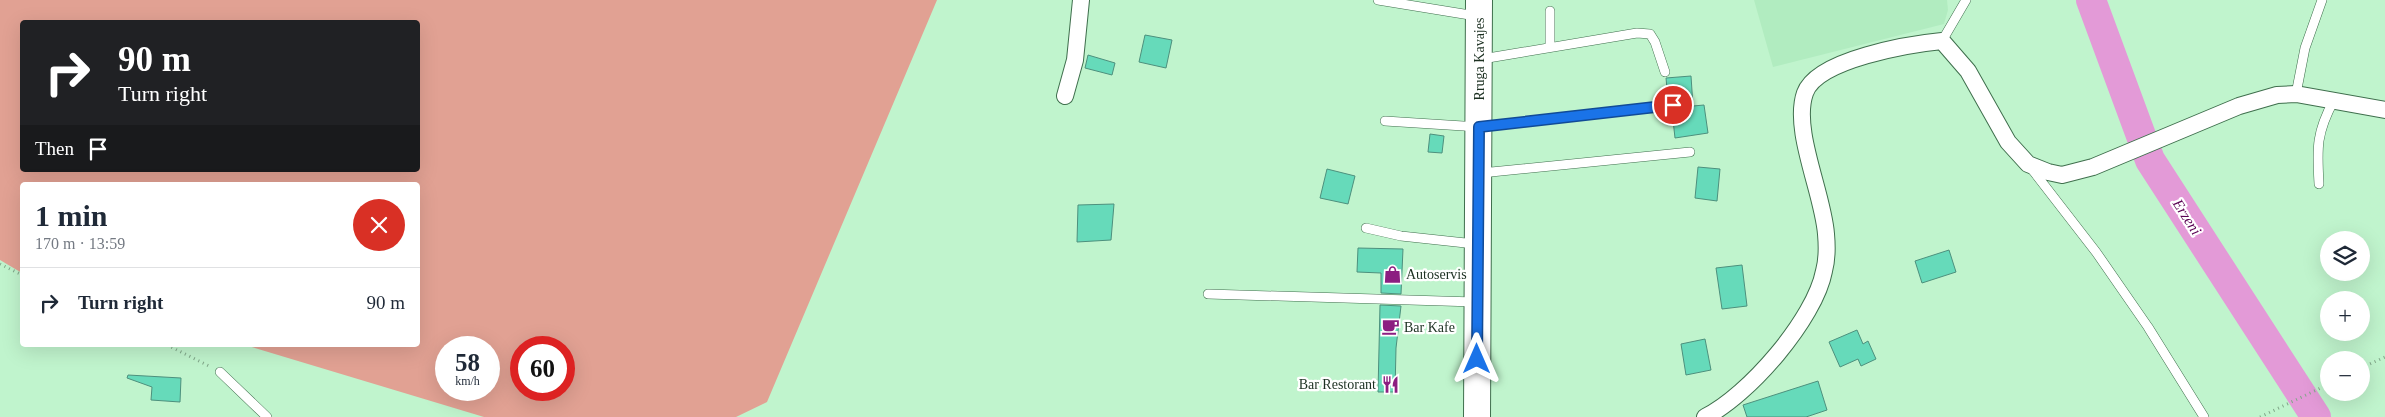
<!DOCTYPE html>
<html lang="en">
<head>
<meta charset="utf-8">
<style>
  body { margin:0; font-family:"Times New Roman",serif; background:#f2f2f3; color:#1f2937; height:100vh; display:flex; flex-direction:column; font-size:19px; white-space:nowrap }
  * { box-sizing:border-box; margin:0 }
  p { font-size:16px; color:#747a83 }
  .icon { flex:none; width:28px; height:28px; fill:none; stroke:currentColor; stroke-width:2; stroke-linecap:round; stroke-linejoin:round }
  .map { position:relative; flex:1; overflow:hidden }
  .panel { position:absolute; left:20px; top:182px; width:400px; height:165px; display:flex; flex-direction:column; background:#fff; border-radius:5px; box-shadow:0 5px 20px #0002 }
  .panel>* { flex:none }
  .banner { position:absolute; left:20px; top:20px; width:400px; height:152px; border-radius:5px; box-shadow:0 5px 20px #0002; background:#202124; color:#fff; overflow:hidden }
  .tools { position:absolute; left:2320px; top:231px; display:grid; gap:10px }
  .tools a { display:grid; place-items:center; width:50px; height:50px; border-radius:50%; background:#fff; box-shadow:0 5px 20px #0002; font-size:25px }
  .speed { position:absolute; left:435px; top:336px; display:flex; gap:10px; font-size:25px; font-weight:700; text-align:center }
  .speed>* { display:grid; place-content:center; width:65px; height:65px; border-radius:50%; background:#fff; box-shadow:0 5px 20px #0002; line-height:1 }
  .speed small { font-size:12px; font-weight:400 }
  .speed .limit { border:8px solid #d22; background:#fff; color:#111 }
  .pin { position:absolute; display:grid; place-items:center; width:42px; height:42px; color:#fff; margin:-21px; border:2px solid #fff; border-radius:50%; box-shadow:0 1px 5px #0007 }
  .me { position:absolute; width:55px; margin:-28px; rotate:0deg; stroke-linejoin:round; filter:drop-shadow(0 0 4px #0008) }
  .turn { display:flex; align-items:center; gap:18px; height:105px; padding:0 15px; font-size:22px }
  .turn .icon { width:65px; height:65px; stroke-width:2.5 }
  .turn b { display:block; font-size:35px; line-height:42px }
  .then { display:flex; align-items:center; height:48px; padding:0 15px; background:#0003; gap:10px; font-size:19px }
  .round { display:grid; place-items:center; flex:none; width:52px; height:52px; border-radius:26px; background:#f2f2f3 }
  .overview { display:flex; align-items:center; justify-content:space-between; height:85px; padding:0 15px }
  h1 { font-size:30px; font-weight:600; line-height:38px }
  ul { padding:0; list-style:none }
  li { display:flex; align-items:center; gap:15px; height:70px; padding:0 15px; border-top:1px solid #e0e1e3 }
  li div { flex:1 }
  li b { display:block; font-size:19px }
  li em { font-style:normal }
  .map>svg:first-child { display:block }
  .built { fill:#b1ecc0 }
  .green { fill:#e1a193; fill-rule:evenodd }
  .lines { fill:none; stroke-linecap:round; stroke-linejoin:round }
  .river { stroke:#e39ad7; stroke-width:30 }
  .building { fill:#66daba; stroke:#4d907d }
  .lane-casing { stroke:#3f6f4d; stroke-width:10 }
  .street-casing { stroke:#3f6f4d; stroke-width:18 }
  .primary-casing { stroke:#3f6f4d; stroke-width:28 }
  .path { stroke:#80a789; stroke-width:3; stroke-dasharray:1 4; stroke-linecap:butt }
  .lane { stroke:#fff; stroke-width:9 }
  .street { stroke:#fff; stroke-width:16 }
  .primary { stroke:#fff; stroke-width:26 }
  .route-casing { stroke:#114b97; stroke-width:12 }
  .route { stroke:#1a73e8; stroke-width:9 }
  .labels { text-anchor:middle; stroke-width:4.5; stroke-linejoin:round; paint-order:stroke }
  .street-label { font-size:14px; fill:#1c3021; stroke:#fff }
  .poi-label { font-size:14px; fill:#1c3021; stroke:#fff; text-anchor:start }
  .water-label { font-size:15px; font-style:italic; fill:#590052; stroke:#fff }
</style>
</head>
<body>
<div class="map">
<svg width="2385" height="417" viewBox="0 0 2385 417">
  <rect width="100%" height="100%" fill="#c0f4cd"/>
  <!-- built -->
  <path class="built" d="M1754 0H1947L1948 10 1944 24 1773 67Z"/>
  <!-- green -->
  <path class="green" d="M0 0H937L767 402 736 417H484L245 345H418V185H22V273L0 260ZM22 22H418V170H22ZM446 348H489V390H446ZM521 348H564V390H521Z"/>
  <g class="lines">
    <!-- river -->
    <path class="river" d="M2091 0 2150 160 2316 417"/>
  </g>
  <!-- building -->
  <g class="building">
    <path d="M1145 35 1172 40 1166 68 1139 62Z"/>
    <path d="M1088 55 1115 63 1112 75 1085 68Z"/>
    <path d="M1691 76 1693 106 1704 105 1708 133 1675 138 1672 111 1677 110 1679 104 1675 99H1668L1666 78Z"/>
    <path d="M1430 134 1444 136 1442 153 1428 152Z"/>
    <path d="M1698 167 1720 169 1717 201 1695 198Z"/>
    <path d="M1327 169 1355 176 1348 204 1320 198Z"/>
    <path d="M1114 204 1111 240 1077 242 1078 205Z"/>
    <path d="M1358 248 1403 249 1401 294 1381 293V273L1357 272Z"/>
    <path d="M1949 250 1956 272 1922 283 1915 261Z"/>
    <path d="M1742 265 1747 306 1722 309 1716 268Z"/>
    <path d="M1380 305 1401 306 1396 348 1395 392H1378Z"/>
    <path d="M1857 330 1863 344 1868 341 1876 359 1861 366 1858 359 1840 367 1829 342Z"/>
    <path d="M1705 339 1711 370 1686 375 1681 344Z"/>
    <path d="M128 375 181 378 180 402 151 400 152 387 127 378Z"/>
    <path d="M1818 381 1827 410 1806 417H1747L1743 405Z"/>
  </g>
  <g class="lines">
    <defs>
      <g id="lane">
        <path d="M1378 0 1476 16"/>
        <path d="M1942 41 1966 0"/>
        <path d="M1550 46V11"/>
        <path d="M1482 59 1637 33 1650 34 1655 42 1665 72"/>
        <path d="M2296 94 2305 48 2322 0"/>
        <path d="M1385 121 1479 127 1673 105"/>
        <path d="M2031 168 2096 252 2148 327 2204 417"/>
        <path d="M1481 173 1690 152"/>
        <path d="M2319 184C2317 148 2316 133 2334 100"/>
        <path d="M1366 228 1401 236 1475 244"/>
        <path d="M1208 294 1475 302"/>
        <path d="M220 372 267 417"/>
      </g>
      <g id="street">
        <path d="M1065 96 1075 60 1081 0"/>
        <path d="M1705 417C1748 396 1815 319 1824 271 1827 260 1827 245 1826 234 1823 193 1792 130 1805 93 1817 59 1911 44 1942 41L1968 71 2008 142 2028 164 2048 172 2062 175 2093 167 2239 106 2277 95 2296 94 2385 110"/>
      </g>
      <path id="primary" d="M1477 417 1479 0"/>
    </defs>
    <!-- lane casing -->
    <use href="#lane" class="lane-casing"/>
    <!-- street casing -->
    <use href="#street" class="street-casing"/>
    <!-- primary casing -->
    <use href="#primary" class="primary-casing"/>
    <!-- path -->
    <g class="path">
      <path d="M0 264 22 275"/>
      <path d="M167 345 211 367"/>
      <path d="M2361 368 2385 357"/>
      <path d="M2260 417 2329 384"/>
    </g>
    <!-- lane -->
    <use href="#lane" class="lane"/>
    <!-- street -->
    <use href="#street" class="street"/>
    <!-- primary -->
    <use href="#primary" class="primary"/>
  </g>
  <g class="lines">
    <defs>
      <path id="route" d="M1477 359 1479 127 1673 105"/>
    </defs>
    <!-- route casing -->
    <use href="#route" class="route-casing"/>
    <!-- route -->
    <use href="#route" class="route"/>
  </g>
  <!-- icons -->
  <defs>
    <symbol id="shop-bare" viewBox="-9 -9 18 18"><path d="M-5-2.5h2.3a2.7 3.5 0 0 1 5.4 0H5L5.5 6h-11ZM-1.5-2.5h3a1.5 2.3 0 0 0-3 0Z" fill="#8c1e81" stroke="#fff" stroke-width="2.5" paint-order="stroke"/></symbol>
    <symbol id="cafe-bare" viewBox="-9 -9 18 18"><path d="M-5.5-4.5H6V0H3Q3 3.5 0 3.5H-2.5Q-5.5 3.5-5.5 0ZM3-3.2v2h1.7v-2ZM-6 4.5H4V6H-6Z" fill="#8c1e81" stroke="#fff" stroke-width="2.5" paint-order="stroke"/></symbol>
    <symbol id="restaurant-bare" viewBox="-9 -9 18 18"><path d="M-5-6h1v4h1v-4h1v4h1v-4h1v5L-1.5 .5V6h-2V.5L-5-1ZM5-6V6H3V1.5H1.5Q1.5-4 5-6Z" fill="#8c1e81" stroke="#fff" stroke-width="2.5" paint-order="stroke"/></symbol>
  </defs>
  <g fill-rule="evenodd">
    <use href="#shop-bare" x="1380" y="262" width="25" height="25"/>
    <use href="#cafe-bare" x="1378" y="314" width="25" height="25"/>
    <use href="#restaurant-bare" x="1378" y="372" width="25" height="25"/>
  </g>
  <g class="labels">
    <!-- street labels -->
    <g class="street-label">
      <text transform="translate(1479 59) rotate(-90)" y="5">Rruga Kavajes</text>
    </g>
    <!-- poi labels -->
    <g class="poi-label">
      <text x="1406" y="279">Autoservis</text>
      <text x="1404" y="332">Bar Kafe</text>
      <text x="1376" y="389" text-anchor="end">Bar Restorant</text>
    </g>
    <!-- water labels -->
    <g class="water-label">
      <text transform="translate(2187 217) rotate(57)" y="5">Erzeni</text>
    </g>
  </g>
</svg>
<div class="tools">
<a><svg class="icon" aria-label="layers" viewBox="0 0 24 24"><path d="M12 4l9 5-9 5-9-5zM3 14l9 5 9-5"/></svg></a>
<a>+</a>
<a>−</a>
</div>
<div class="speed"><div>58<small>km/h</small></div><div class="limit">60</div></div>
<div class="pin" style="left:1673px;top:105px;background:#d93025"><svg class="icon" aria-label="arrive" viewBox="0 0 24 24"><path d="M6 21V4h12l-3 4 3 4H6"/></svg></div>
<svg class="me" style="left:1477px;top:359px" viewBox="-20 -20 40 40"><path d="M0-17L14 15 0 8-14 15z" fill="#1a73e8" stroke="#fff" stroke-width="4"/></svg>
<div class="banner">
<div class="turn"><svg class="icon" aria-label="right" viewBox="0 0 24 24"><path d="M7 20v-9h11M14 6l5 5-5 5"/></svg><div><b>90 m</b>Turn right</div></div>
<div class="then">Then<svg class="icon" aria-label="arrive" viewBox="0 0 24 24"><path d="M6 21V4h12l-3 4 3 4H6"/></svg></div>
</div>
<section class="panel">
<div class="overview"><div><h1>1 min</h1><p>170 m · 13:59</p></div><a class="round" style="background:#d93025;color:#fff"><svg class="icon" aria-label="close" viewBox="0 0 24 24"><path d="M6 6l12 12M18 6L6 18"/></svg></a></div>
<ul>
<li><svg class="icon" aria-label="right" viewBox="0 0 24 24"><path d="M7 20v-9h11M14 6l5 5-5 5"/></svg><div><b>Turn right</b></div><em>90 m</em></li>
</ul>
</section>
</div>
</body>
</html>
